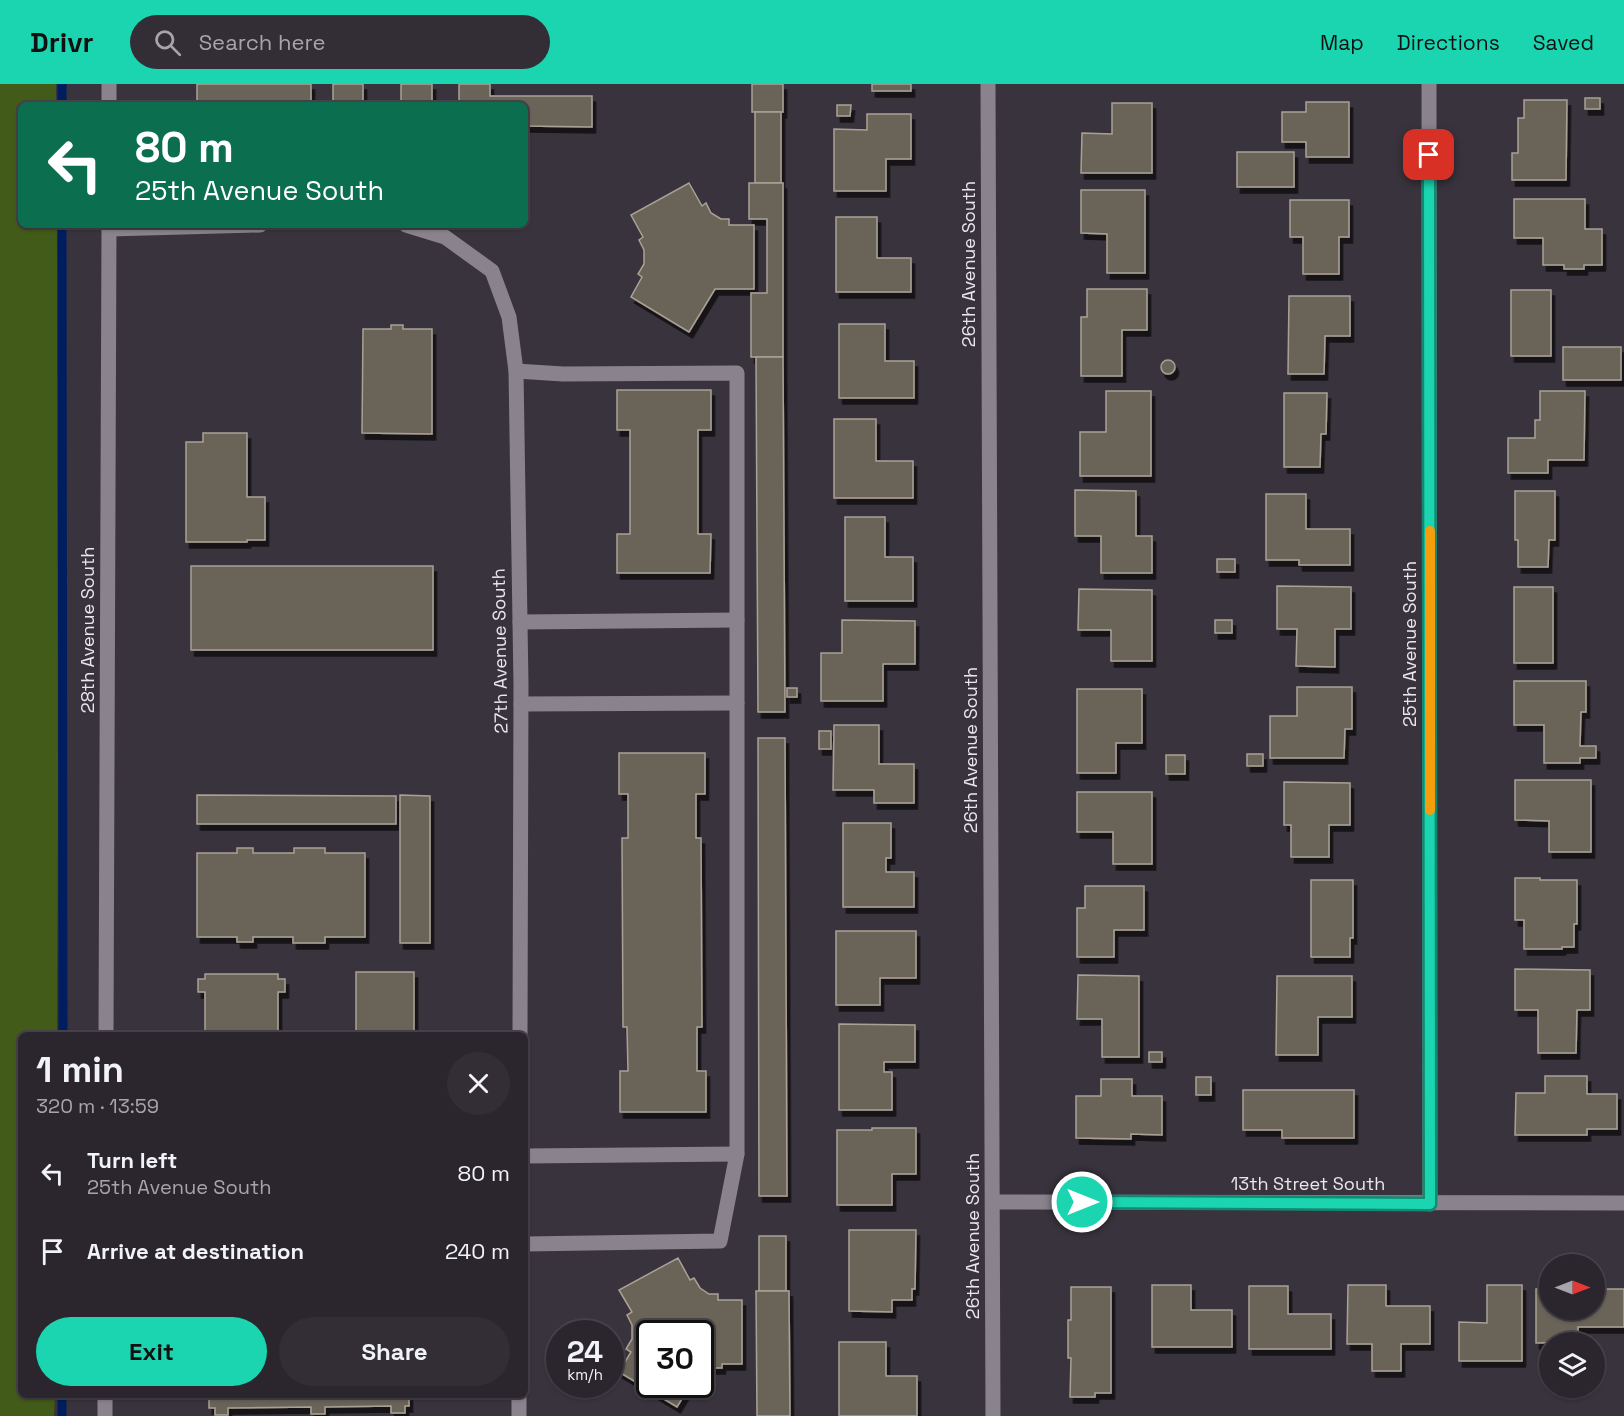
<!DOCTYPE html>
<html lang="en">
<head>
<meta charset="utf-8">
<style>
  body { margin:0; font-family:"Space Grotesk",sans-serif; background:#332e36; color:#f1f3f6; height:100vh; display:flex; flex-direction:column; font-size:22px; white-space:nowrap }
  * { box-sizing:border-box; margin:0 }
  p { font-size:20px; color:#a6a5aa }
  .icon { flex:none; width:33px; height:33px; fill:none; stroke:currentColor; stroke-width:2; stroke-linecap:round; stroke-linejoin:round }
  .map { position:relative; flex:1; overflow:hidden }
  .sheet { position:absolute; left:18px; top:948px; width:510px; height:366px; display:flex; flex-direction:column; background:#2b262e; border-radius:9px; box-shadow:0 2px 4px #0004,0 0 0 2px #47434a }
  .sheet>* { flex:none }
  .hud { position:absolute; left:18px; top:18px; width:510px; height:126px; border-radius:9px; box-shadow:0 2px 4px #0004,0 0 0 2px #47434a; background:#0b6e4f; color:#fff; overflow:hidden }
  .needle { width:39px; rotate:90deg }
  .controls { position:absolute; left:1539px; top:1170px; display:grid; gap:12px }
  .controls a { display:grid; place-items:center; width:66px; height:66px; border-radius:50%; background:#2b262e; box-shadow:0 2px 4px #0004,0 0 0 2px #47434a; font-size:30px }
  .speed { position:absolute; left:546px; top:1236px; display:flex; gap:12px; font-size:30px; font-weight:700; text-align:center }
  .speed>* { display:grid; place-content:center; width:78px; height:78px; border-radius:50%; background:#2b262e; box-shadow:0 2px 4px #0004,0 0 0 2px #47434a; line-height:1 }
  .speed small { font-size:15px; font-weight:400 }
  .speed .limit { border:3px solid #111; border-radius:9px; background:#fff; color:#111 }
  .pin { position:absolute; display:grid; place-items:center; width:51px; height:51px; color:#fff; margin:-26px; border-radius:12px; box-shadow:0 3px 9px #0006 }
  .me { position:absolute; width:66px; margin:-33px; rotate:90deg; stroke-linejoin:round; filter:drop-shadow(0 0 4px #0008) }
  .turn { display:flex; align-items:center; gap:21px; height:126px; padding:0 18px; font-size:27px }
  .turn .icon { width:78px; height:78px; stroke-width:2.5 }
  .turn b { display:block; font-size:42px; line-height:51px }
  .round { display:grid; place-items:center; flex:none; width:63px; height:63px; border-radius:32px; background:#332e36 }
  .head { display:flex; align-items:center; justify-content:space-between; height:102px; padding:0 18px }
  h1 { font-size:36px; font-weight:600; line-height:45px }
  .button { display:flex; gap:12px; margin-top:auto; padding:12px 18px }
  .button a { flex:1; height:69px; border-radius:36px; background:#1bd5b1; color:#111; font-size:24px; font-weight:600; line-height:69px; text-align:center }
  .button a+a { background:#332e36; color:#f1f3f6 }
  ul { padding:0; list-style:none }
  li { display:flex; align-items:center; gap:18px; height:78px; padding:0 18px }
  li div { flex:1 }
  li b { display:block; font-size:22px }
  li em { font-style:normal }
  header { display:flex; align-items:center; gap:36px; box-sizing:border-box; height:84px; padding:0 30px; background:#1bd5b1; color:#111 }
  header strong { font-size:28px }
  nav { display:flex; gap:33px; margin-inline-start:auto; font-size:21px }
  .search { width:420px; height:54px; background:#332e36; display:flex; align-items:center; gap:15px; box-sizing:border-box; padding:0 21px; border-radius:33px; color:#a6a5aa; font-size:22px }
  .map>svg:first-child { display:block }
  .green { fill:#435b18 }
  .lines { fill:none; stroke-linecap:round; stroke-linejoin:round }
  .stream { stroke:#001e5f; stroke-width:9 }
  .building { fill:#6b6459; stroke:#a9a195; stroke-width:1.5; filter:url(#shadow) }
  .minor { stroke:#8a838e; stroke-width:15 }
  .route-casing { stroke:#128a73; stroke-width:15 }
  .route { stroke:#1bd5b1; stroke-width:10 }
  .slow { stroke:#f59e0b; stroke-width:10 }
  .labels { text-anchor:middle; stroke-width:4.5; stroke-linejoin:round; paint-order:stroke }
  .street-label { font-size:18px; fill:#eae6ec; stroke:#39333d }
</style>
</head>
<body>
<header>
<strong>Drivr</strong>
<div class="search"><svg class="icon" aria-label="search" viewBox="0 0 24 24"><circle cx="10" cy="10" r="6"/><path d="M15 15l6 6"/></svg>Search here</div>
<nav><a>Map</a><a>Directions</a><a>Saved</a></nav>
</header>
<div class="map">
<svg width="1624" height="1332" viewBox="0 0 1624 1332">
  <defs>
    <filter id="shadow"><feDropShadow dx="3.5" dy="6" stdDeviation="0" flood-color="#0009"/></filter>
  </defs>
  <rect width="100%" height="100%" fill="#39333d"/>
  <!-- green -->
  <path class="green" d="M0 0H56V21H21V141H57L58 713 57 951H21V1311H55L54 1332H0Z"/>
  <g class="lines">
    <!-- stream -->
    <g class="stream">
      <path d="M62 0V21"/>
      <path d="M62 141 63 951"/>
      <path d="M62 1332V1311"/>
    </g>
  </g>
  <!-- building -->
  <g class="building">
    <rect x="197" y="0" width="114" height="21"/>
    <rect x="333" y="0" width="30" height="21"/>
    <rect x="401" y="0" width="31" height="21"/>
    <path d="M459 0H490V12H592V43L525 42V21H459Z"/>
    <rect x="752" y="0" width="31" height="28"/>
    <rect x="872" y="0" width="39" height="7"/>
    <rect x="1585" y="14" width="15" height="11"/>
    <path d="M1524 16H1567L1566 96H1512V69H1518V34H1524Z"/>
    <path d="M1306 18H1349V73H1306V58H1282V28H1306Z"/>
    <path d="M1112 19H1152V89H1081L1082 49 1112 50Z"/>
    <path d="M837 21H851L850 32H837Z"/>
    <rect x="755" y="28" width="26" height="71"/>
    <path d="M867 30H911V75H886V107H834V45L867 46Z"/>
    <rect x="1237" y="68" width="57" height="35"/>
    <path d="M689 99 702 122 706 119 711 129 721 135H729V141H754V205H715L689 248 631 213 642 193 638 190 644 180V166L639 156 643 153 631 131Z"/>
    <path d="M749 99H783V273H751V209H767V135H749Z"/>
    <path d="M1081 106H1145V189H1107V150L1081 149Z"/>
    <path d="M1514 115H1585V145H1602V181H1584V185H1564V181H1543V154H1514Z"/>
    <path d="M1290 116H1349V153H1339V190H1303V153H1290Z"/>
    <path d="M836 133H877V174H911V208H836Z"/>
    <path d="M1087 205H1147V246H1122V292H1081V233H1087Z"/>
    <rect x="1511" y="206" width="40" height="66"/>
    <path d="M1289 212H1350V252H1325L1324 290H1288Z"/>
    <path d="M839 240H885V277H914V314H839Z"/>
    <path d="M391 241H403V245H432V350L362 349 363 245H391Z"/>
    <rect x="1563" y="263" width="58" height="33"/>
    <path d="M756 273H783L785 628H758Z"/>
    <circle cx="1168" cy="283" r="7"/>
    <path d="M617 306H711V346H698V450H711L710 489H617V450H630V346H617Z"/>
    <path d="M1106 307H1151V392H1080V348H1106Z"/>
    <path d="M1540 307H1585L1584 376H1548V389H1508V354H1535V336H1540Z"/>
    <path d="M1284 309H1327L1326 350H1321L1320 383H1284Z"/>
    <path d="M834 335H876V377H913V414H834Z"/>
    <path d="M203 349H247V413H265V456H247V458H186V358H203Z"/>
    <path d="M1075 406 1136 407V452H1152V489H1101V452H1075Z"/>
    <path d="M1515 407H1555V456H1549L1548 483H1518V456H1515Z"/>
    <path d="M1266 410H1306V445H1350V481H1299V476H1266Z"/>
    <path d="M845 433H885V473H913V517H845Z"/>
    <rect x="1217" y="475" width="18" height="13"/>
    <rect x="191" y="482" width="242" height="84"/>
    <path d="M1277 502 1351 503V545H1335V583L1296 582 1297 545H1277Z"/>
    <rect x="1514" y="503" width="39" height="76"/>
    <path d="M1079 505 1152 506V577H1111V546H1078Z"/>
    <path d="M842 536 915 537V580H883V617H821V569H842Z"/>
    <rect x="1215" y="536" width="17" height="13"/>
    <path d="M1514 597H1586V628H1581L1580 662H1596V674H1580V679H1544V641H1514Z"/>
    <path d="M1297 603H1352V645H1345L1344 674H1270V632H1297Z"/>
    <rect x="787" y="604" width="10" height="9"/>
    <path d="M1077 605H1142V659H1116V689H1077Z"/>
    <path d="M834 641H879V680H914V719H874V706H833Z"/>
    <rect x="819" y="647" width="12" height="18"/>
    <path d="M758 654H785L787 1112H759Z"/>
    <path d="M619 669H705V710H696V754H701L702 943H697V987H706V1028H620V987H628L627 943H623L622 754H628V710H619Z"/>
    <rect x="1247" y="670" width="16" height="12"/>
    <rect x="1166" y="671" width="19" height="19"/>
    <path d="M1515 696H1591V768H1549V737L1515 736Z"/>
    <path d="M1284 698 1350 699V741H1329V773H1291V741H1284Z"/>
    <path d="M1077 708H1152V780H1113V748H1077Z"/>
    <path d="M197 711 396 712V740H197Z"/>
    <path d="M400 711 430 712V859H400Z"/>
    <path d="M843 739H891V774H886V788H914V823H843Z"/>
    <path d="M237 764H253V769H294V764H325V769H365V853H325V859H293V853H253V858H237V853H197V769H237Z"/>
    <path d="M1515 794H1540V796H1577V840H1574V863H1562V865H1524V836H1515Z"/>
    <path d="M1311 796H1353V854H1350V873H1311Z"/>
    <path d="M1085 802H1144V846H1114V873H1077V824H1085Z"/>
    <path d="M836 847H916V894H880V921H836Z"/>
    <path d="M1515 885 1590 886V926H1577L1576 969H1538V926H1515Z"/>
    <rect x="356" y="888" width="58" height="63"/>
    <path d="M205 890H278V895H285V908H278V951H205V908H198V895H205Z"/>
    <path d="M1078 891 1139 892V973H1102V935H1077Z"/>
    <path d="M1277 892H1352V933H1318V971H1276Z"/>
    <path d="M839 940 915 941V978H884V988H892V1026H839Z"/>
    <rect x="1149" y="968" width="13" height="10"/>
    <path d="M1545 992H1587V1010H1617V1045H1587V1051H1515L1516 1009H1545Z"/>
    <rect x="1196" y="993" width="15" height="18"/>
    <path d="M1101 995H1132V1012H1162V1051L1131 1050V1055L1076 1054V1012H1101Z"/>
    <path d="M1243 1006H1354V1054H1282V1046H1243Z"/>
    <path d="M872 1044H916V1090H892V1121H837V1046H872Z"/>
    <path d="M849 1146H916L915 1205H912V1216H892V1228L849 1227Z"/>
    <rect x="759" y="1152" width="27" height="55"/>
    <path d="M678 1174 690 1196 694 1194 700 1204 709 1210H718V1216H742V1280H722V1284H704L700 1290V1250H650V1300H691L677 1323 619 1288 631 1268 626 1265 632 1255V1241L627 1231 632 1228 619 1206Z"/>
    <path d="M1152 1201H1191V1226H1232V1263H1152Z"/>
    <path d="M1348 1201H1386V1222H1430V1260H1401V1287H1372V1260H1347Z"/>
    <path d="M1487 1201H1522V1277H1459V1238L1487 1239Z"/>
    <path d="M1249 1202H1288V1230H1331V1265H1249Z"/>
    <path d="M1071 1203H1111V1309H1095V1313H1070L1071 1274H1068V1236H1071Z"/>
    <path d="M1536 1205H1550V1226H1594V1205H1624V1243H1578V1258L1536 1259Z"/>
    <path d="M756 1207H789L790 1332H757Z"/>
    <path d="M839 1258H886V1292H917V1332H839Z"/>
    <path d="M209 1311H409V1322H405V1329H391V1322L325 1323V1330H311V1323L228 1324V1331H215V1324H209Z"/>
  </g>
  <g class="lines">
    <!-- minor -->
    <g class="minor">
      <path d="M988 0 993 1332"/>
      <path d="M1429 0 1430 1120"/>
      <path d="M109 21V0"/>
      <path d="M406 141 445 153 492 187 509 233 516 287 521 601 520 951"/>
      <path d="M109 145 260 141"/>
      <path d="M516 287 563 290 737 289V1070L720 1157 525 1160"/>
      <path d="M520 538 737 536"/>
      <path d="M521 620 737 619"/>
      <path d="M106 951 109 141"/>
      <path d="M525 1072 737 1070"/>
      <path d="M993 1118 1624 1119"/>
      <path d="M105 1332V1311"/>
      <path d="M519 1332V1311"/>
    </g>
  </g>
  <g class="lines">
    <defs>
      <path id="route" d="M1082 1118 1430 1120 1429 71"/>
    </defs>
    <!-- route casing -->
    <use href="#route" class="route-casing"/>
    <!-- route -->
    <use href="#route" class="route"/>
    <!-- slow -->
    <path class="slow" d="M1430 447V726"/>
  </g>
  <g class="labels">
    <!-- street labels -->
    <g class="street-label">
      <text transform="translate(969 180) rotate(-90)" y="6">26th Avenue South</text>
      <text transform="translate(88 546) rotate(-90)" y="6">28th Avenue South</text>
      <text transform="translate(1410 560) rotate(-90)" y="6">25th Avenue South</text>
      <text transform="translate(500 567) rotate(-91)" y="6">27th Avenue South</text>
      <text transform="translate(971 666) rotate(-90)" y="6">26th Avenue South</text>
      <text x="1308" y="1106">13th Street South</text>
      <text transform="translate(973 1152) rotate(-90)" y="6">26th Avenue South</text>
    </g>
  </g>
</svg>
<div class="controls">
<a><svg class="needle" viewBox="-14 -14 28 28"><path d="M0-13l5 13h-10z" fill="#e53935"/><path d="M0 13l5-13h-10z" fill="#a6a5aa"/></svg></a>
<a><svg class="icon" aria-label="layers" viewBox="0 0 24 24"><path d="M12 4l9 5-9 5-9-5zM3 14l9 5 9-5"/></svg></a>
</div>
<div class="speed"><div>24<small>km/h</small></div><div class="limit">30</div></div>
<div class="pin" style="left:1429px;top:71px;background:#d93025"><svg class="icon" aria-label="arrive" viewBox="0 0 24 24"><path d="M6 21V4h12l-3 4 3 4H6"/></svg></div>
<svg class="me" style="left:1082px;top:1118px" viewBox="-20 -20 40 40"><circle r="17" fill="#1bd5b1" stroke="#fff" stroke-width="3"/><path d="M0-11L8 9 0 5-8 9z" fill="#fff"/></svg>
<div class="hud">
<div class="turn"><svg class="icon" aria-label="left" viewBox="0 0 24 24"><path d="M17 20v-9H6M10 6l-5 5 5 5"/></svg><div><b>80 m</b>25th Avenue South</div></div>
</div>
<section class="sheet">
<div class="head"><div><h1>1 min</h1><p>320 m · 13:59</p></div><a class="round"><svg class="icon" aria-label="close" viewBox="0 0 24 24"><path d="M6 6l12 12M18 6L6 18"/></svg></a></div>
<ul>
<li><svg class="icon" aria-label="left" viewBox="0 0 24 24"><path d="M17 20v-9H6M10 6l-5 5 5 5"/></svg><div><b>Turn left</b><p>25th Avenue South</p></div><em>80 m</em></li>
<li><svg class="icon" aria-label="arrive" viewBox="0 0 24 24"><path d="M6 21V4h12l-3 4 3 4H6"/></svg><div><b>Arrive at destination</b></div><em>240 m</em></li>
</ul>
<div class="button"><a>Exit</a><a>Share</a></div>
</section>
</div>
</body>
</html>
